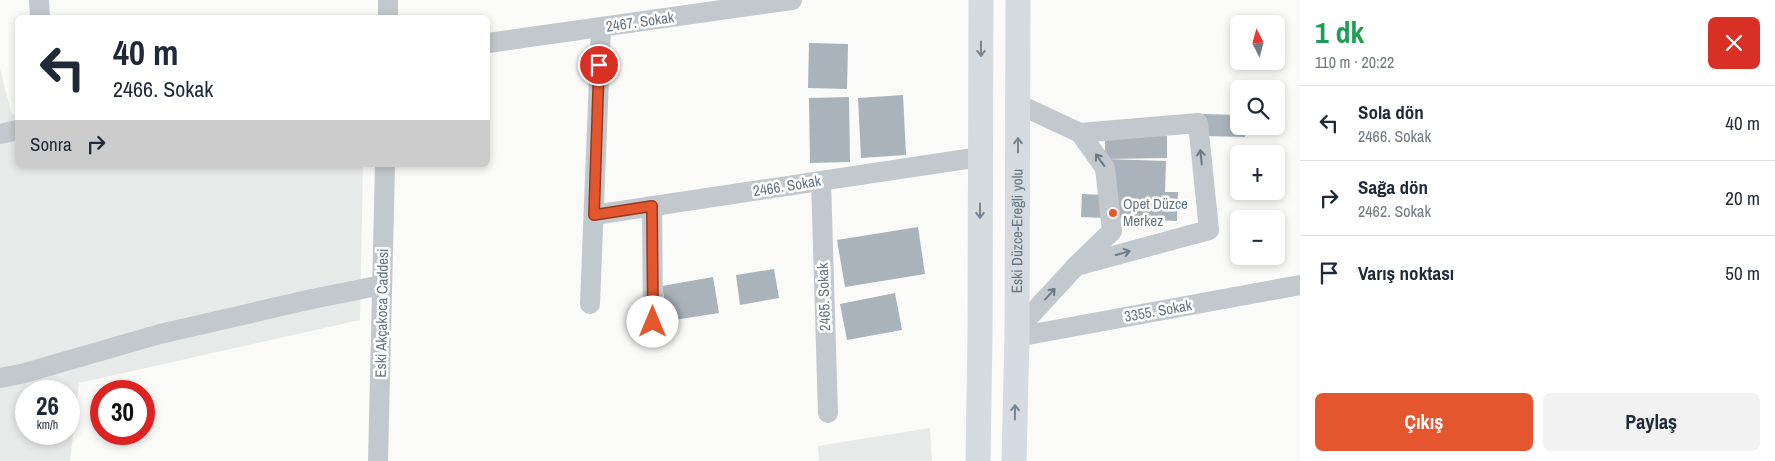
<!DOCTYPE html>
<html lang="tr">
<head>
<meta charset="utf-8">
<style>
  body { margin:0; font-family:"Archivo Narrow",sans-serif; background:#f2f2f3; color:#1f2937; height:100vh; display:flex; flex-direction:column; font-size:19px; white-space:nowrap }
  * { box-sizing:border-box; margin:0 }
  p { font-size:16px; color:#747a83 }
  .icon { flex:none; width:28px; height:28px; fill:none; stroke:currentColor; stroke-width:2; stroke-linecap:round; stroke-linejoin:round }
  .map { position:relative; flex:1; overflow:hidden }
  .panel { display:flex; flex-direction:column; background:#fff; width:475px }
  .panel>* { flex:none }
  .banner { position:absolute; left:15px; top:15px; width:475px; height:152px; border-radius:8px; box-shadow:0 2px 8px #0003; background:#fff; color:#1f2937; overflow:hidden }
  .needle { width:32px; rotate:354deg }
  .controls { position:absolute; left:1230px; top:15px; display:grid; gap:10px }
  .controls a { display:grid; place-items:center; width:55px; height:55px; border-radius:8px; background:#fff; box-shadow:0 2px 8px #0003; font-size:25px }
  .speed { position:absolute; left:15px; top:380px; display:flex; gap:10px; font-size:25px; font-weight:700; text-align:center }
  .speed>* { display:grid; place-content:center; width:65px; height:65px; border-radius:50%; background:#fff; box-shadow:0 2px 8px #0003; line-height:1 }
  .speed small { font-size:12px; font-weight:400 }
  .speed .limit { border:8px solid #d22; background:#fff; color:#111 }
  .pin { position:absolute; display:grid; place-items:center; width:42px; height:42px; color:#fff; margin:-21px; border:2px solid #fff; border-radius:50%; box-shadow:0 1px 5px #0007 }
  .me { position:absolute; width:55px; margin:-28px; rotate:0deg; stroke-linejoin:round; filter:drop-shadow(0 0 4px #0008) }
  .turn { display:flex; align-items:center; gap:18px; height:105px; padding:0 15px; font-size:22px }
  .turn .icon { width:65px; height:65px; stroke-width:2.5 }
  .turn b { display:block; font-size:35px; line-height:42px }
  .then { display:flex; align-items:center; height:48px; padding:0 15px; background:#0003; gap:10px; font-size:19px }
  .round { display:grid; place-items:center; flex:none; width:52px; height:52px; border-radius:8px; background:#f2f2f3 }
  .summary { display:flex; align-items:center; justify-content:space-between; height:85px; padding:0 15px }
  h1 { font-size:30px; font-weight:700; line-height:38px; color:#1e9e55 }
  .button { display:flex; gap:10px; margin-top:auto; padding:10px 15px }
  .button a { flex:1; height:58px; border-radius:8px; background:#e4572e; color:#fff; font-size:20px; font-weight:700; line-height:58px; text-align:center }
  .button a+a { background:#f2f2f3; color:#1f2937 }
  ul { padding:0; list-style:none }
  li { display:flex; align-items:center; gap:15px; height:75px; padding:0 15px; border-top:1px solid #e0e1e3 }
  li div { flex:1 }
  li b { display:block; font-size:19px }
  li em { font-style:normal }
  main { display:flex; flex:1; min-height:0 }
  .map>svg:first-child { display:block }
  .built { fill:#e8e9e9; fill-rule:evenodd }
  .building { fill:#aab3b9 }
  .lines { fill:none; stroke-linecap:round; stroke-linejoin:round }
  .minor { stroke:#c3c8cc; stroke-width:20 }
  .major { stroke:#d6dbdf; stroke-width:25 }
  .oneway { stroke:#768591 }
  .oneway2 { stroke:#6a7a87 }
  .route-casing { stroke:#94391e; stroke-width:12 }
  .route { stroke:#e4572e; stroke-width:9 }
  .poi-dot { fill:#e4572e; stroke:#fff; stroke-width:2 }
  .labels { text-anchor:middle; stroke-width:5; stroke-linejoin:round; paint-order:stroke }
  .street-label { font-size:15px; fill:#657683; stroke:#fff }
  .poi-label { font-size:15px; fill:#657683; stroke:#fff; text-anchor:start }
</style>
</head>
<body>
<main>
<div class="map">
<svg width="1300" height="461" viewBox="0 0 1300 461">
  <rect width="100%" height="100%" fill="#fafaf8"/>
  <!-- built -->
  <g class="built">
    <path d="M0 69 12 115 17 114 18 165H363L360 320 79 383 70 461H0ZM26 391H69V434H26Z"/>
    <path d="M930 428 932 461H819L818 446Z"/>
  </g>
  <!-- building -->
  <g class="building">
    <path d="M809 43 848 44 847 89 808 88Z"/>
    <path d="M903 95 906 155 861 158 858 98Z"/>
    <path d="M849 97 850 162 810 163 809 98Z"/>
    <path d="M1203 114 1239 115V126H1246L1245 137 1202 136Z"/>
    <path d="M1167 136V158L1105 159V137Z"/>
    <path d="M1106 159 1166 161 1165 192H1178L1177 221 1081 217 1082 194 1105 195Z"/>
    <path d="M918 227 925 274 845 287 837 240Z"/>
    <path d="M774 269 779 298 740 305 736 275Z"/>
    <path d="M713 277 719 313 668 321 662 286Z"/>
    <path d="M895 293 902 330 847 340 840 304Z"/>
  </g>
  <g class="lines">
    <!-- minor -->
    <g class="minor">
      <path d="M39 0 40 18"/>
      <path d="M388 18V0"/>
      <path d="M488 43 792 0"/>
      <path d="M0 134 18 130"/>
      <path d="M821 181 828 413"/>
      <path d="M652 206 653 322"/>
      <path d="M594 215 980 157"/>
      <path d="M1076 266 1209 230 1198 123 1080 133"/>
      <path d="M590 304 601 28"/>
      <path d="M1017 330 1076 266 1112 231 1105 168 1080 133 1018 104"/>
      <path d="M1017 337 1300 285"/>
      <path d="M0 378 21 374 160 334 312 299 382 285"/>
      <path d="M378 461 385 165"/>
    </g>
    <!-- major -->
    <g class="major">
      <path d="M978 461 980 335 981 0"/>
      <path id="s1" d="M1014 461 1017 337 1018 0"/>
    </g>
  </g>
  <!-- one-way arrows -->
  <defs><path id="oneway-shaft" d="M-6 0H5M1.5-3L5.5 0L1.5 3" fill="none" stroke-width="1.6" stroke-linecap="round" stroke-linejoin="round" transform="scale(1.25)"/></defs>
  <g class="oneway">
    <use href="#oneway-shaft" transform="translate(981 49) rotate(90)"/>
    <use href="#oneway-shaft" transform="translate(1018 145) rotate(-90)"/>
    <use href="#oneway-shaft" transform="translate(980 211) rotate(90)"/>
    <use href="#oneway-shaft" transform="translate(1015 412) rotate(-89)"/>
  </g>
  <g class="oneway2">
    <use href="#oneway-shaft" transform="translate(1201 157) rotate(-96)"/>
    <use href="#oneway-shaft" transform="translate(1100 160) rotate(-126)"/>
    <use href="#oneway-shaft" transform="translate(1123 253) rotate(-15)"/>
    <use href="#oneway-shaft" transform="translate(1050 294) rotate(-48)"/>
  </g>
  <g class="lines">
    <defs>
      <path id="route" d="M599 65 594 215 652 206 653 322"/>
    </defs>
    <!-- route casing -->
    <use href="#route" class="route-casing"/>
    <!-- route -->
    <use href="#route" class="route"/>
  </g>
  <!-- markers -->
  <circle class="poi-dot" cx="1113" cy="213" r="5"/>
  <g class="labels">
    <!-- street labels -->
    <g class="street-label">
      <text transform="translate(640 22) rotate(-8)" y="5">2467. Sokak</text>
      <text transform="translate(787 186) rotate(-9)" y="5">2466. Sokak</text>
      <text dy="5" stroke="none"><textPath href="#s1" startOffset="230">Eski Düzce-Ereğli yolu</textPath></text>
      <text transform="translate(824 297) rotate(-92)" y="5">2465. Sokak</text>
      <text transform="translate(1158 311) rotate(-10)" y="5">3355. Sokak</text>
      <text transform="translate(382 313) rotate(-89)" y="5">Eski Akçakoca Caddesi</text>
    </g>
    <!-- poi labels -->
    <g class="poi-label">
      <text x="1123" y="209">Opet Düzce<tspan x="1123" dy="17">Merkez</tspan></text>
    </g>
  </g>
</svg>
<div class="controls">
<a><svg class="needle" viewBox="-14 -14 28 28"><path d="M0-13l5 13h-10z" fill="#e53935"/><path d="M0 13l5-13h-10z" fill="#747a83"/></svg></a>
<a><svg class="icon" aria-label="search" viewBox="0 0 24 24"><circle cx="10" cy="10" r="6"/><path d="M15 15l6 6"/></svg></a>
<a>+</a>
<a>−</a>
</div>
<div class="speed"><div>26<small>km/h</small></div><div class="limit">30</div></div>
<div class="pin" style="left:599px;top:65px;background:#d93025"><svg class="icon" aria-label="arrive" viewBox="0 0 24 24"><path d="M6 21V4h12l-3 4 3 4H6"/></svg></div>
<svg class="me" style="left:653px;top:322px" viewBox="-20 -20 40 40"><circle r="19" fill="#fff"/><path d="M0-13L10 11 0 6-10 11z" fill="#e4572e"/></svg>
<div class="banner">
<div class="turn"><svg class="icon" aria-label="left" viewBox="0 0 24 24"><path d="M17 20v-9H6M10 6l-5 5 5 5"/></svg><div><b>40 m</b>2466. Sokak</div></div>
<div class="then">Sonra<svg class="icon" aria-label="right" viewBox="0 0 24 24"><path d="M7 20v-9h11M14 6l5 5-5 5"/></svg></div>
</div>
</div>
<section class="panel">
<div class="summary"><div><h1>1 dk</h1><p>110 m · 20:22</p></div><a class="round" style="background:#d93025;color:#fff"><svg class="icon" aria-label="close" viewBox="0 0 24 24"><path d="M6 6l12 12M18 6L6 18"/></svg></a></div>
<ul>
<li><svg class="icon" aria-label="left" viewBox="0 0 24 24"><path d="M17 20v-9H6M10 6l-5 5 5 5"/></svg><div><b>Sola dön</b><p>2466. Sokak</p></div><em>40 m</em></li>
<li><svg class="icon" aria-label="right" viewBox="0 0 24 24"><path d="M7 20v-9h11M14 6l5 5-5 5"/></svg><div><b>Sağa dön</b><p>2462. Sokak</p></div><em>20 m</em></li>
<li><svg class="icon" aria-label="arrive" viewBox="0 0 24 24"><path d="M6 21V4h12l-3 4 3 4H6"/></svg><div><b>Varış noktası</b></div><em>50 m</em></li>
</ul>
<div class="button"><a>Çıkış</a><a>Paylaş</a></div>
</section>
</main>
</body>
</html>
